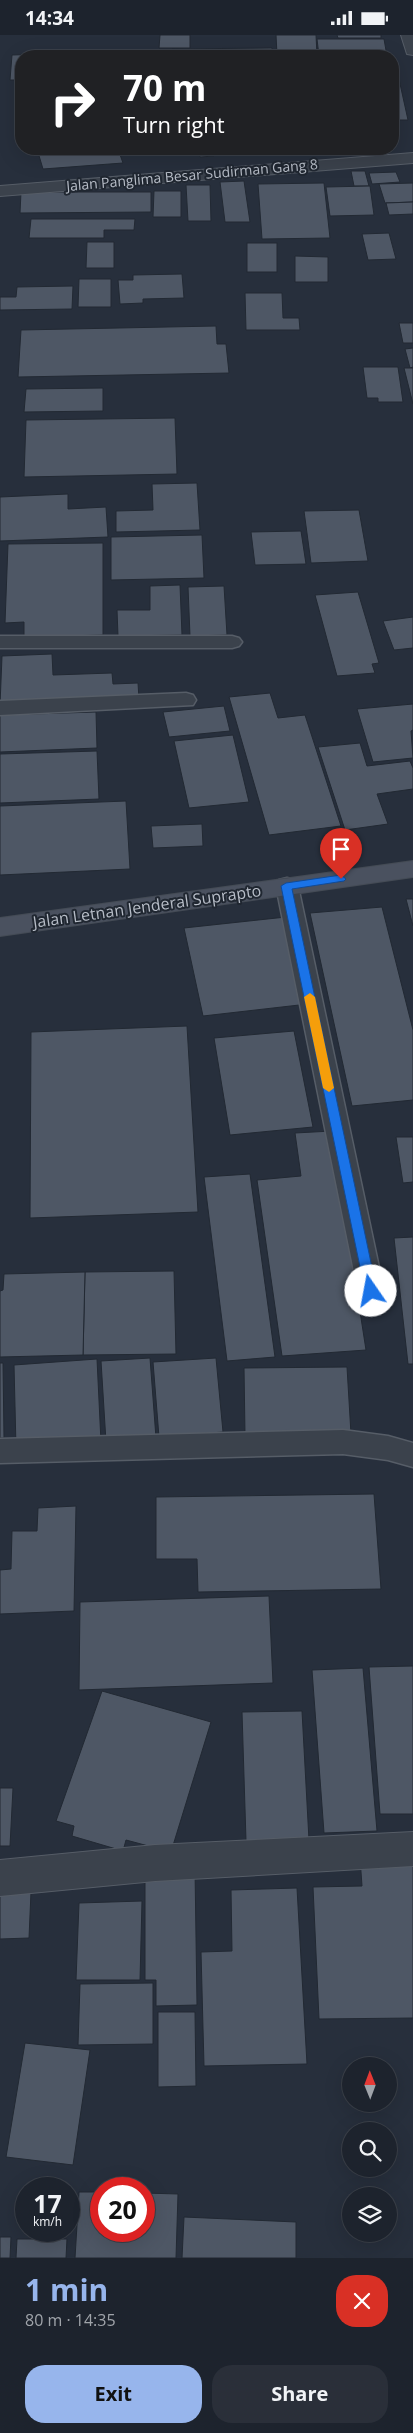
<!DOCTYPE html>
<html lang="en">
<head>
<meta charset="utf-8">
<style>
  body { margin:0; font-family:"Open Sans",sans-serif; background:#2a2f39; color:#f1f3f6; height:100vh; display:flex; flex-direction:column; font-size:19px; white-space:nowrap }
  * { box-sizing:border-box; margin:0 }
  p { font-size:16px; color:#a0a4aa }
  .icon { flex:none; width:28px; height:28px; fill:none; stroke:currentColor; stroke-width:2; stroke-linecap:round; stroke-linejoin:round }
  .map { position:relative; height:2223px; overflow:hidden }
  .details { display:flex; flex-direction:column; background:#1d232d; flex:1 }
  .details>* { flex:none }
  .top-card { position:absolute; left:15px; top:15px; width:384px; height:105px; border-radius:20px; box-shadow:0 5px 20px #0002,0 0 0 1px #3b4049; background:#202124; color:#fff; overflow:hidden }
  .needle { width:32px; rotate:359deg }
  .controls { position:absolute; left:342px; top:2022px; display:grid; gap:10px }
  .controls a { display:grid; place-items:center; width:55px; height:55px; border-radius:50%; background:#1d232d; box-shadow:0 5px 20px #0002,0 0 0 1px #3b4049; font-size:25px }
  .speed { position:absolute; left:15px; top:2142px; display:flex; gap:10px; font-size:25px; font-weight:700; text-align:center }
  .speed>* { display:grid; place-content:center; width:65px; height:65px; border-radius:50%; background:#1d232d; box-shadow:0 5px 20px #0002,0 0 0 1px #3b4049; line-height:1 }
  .speed small { font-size:12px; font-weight:400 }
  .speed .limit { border:8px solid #d22; background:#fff; color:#111 }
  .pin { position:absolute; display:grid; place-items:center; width:42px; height:42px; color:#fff; margin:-51px -21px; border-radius:50% 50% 50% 0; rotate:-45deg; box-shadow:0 0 5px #0007 }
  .pin .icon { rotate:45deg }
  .me { position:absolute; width:55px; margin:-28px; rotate:348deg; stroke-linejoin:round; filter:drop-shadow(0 0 4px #0008) }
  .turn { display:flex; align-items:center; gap:18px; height:105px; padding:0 25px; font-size:22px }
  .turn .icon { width:65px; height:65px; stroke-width:2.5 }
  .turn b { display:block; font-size:35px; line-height:42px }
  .round { display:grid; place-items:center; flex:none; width:52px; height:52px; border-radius:20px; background:#2a2f39 }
  .headline { display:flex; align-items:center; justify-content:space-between; height:85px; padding:0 25px }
  h1 { font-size:30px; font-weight:700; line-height:38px; color:#97b5ec }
  .button { display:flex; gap:10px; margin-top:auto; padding:10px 25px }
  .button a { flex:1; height:58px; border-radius:20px; background:#97b5ec; color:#111; font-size:20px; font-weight:700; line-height:58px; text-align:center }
  .button a+a { background:#2a2f39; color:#f1f3f6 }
  .status { display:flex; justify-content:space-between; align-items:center; height:35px; padding:0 25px; background:#1d232d; direction:ltr }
  .status svg { height:14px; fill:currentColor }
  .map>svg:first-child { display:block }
  .building { fill:#4e5765; stroke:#222933 }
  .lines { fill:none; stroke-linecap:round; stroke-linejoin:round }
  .lane-casing { stroke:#565d67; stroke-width:3 }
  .street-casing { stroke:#565d67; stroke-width:2 }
  .secondary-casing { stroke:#444b55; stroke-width:2 }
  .lane { fill:#3b424c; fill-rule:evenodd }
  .street { fill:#3b424c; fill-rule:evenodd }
  .secondary { fill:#4a515f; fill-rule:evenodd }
  .route { fill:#1a73e8; stroke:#114b97 }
  .slow { fill:#f59e0b }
  .labels { text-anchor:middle; stroke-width:4; stroke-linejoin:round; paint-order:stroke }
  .far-street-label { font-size:14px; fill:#b7bdc7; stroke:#202731 }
  .street-label { font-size:16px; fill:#b7bdc7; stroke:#202731 }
</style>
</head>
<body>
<div class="status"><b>14:34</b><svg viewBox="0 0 49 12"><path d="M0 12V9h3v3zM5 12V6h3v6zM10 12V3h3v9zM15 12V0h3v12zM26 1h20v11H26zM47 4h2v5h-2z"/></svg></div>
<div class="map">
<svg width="413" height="2223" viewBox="0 0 413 2223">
  <rect width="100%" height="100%" fill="#272f3c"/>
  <!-- building -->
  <g class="building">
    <path d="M160 0H190V13H159Z"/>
    <path d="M276 0H316L317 20H277Z"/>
    <path d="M337 0H381V3H338Z"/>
    <path d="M317 4H384L387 21H319Z"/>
    <path d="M272 13 273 21H173L172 14Z"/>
    <path d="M169 17V21H49L50 18Z"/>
    <path d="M45 19V21H21V45H10L12 20Z"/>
    <path d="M392 35H397L408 85H392Z"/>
    <path d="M37 114H118L123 128 43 134Z"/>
    <path d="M198 114H212L214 121 200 122Z"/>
    <path d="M222 114H325V115L223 118Z"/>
    <path d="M351 136H365L369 151H354Z"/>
    <path d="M396 137 400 147 372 149 369 138Z"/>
    <path d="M244 146 250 187H225L220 147Z"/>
    <path d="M324 148 330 203 262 204 258 149Z"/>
    <path d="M413 148V167L385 168 379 149Z"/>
    <path d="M186 150H210L211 186H188Z"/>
    <path d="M370 151 374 180 330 181 326 152Z"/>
    <path d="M154 156H181V182H153Z"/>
    <path d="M21 157H151V177L20 178Z"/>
    <path d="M413 167V179L389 180 386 168Z"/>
    <path d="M31 184H135L134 195H104V203H29Z"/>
    <path d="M389 198 396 224 368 225 362 199Z"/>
    <path d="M87 207H114V233H86Z"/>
    <rect x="247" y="208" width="30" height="29"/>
    <path d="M295 221 328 222V247H295Z"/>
    <path d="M182 239 184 263 143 264V268L120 269 118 245H133V240Z"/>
    <path d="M79 244H111V272H78Z"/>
    <path d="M73 251 72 274 0 275V262H16L17 252Z"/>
    <path d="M245 258H282L283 283H299L300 295H246Z"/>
    <path d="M399 288H413V308H403Z"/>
    <path d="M216 291 217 309H226L229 338 18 342 21 295Z"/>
    <path d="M413 313V332L410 333 405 314Z"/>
    <path d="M363 332H398L403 367H378V363H367Z"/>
    <path d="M404 333H413V369Z"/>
    <path d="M103 353V376L24 377 26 354Z"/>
    <path d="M175 383 177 439 24 442 26 385Z"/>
    <path d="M197 448 200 495 116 497V476L153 475 152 449Z"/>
    <path d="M68 459V474L106 472 108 502 0 506V462Z"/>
    <path d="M359 475 368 526 311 528 304 476Z"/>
    <path d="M301 496 306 529 255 530 251 497Z"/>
    <path d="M202 500 204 543 111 545V502Z"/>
    <path d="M103 508V600L24 602V587L5 588 8 509Z"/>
    <path d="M180 550 182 600 118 601 117 575H150V551Z"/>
    <path d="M224 551 227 600 190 601 188 552Z"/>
    <path d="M358 557 379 628 372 629 375 638 337 641 315 560Z"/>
    <path d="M413 582V613L394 615 383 586Z"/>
    <path d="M52 619 53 640 112 638 113 649 138 648 139 664 0 670 2 621Z"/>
    <path d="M270 658 278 683 305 680 341 791 269 800 229 662Z"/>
    <path d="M413 669V695L411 696 413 723 373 727 357 674Z"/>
    <path d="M224 671 230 696 169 702 163 677Z"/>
    <path d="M96 677 97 713 0 717V680Z"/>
    <path d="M233 700 249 767 189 773 174 706Z"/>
    <path d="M360 708 367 731 410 726 413 733V754L377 759 388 789 345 795 318 712Z"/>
    <path d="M97 716 99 764 0 768V719Z"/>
    <path d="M126 766 130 834 0 840V771Z"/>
    <path d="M202 789 203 811 153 813 151 791Z"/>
    <path d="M406 864H413V891Z"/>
    <path d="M382 872 413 995V1065L352 1071 310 878Z"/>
    <path d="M286 882 308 969 203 981 184 893Z"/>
    <path d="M187 991 198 1177 30 1183 31 997Z"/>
    <path d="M294 996 313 1092 230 1100 214 1003Z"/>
    <path d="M332 1096 366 1315 282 1321 257 1145 301 1141 295 1098Z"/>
    <path d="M396 1102H413V1147L403 1148Z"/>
    <path d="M250 1139 275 1322 227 1326 204 1142Z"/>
    <path d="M413 1202V1329H408L394 1203Z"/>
    <path d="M174 1236 176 1319 83 1320 85 1237Z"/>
    <path d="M85 1237 83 1320 0 1322V1256L3 1255 4 1239Z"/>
    <path d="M150 1323 156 1403 106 1407 101 1326Z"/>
    <path d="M216 1323 223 1397 159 1402 153 1327Z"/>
    <path d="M97 1324 101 1407 16 1413 14 1330Z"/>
    <path d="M0 1328H3L4 1403H0Z"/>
    <path d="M347 1332 351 1399 245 1400 244 1333Z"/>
    <path d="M374 1459 381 1554 198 1557 197 1524H156V1462Z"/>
    <path d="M76 1471 74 1576 0 1579V1535L11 1534 12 1496H37L38 1473Z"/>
    <path d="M269 1561 273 1648 79 1655 80 1567Z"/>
    <path d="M413 1631V1779H380L369 1632Z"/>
    <path d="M363 1633 377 1796 324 1798 312 1635Z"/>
    <path d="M102 1656 211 1687 171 1817 126 1805 123 1816 72 1801 74 1791 56 1786Z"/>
    <path d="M302 1676 309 1805 246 1806 242 1677Z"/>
    <path d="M0 1753H13L10 1811H0Z"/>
    <path d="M413 1822V1983L319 1984 313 1852 362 1851 360 1823Z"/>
    <path d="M145 1833 195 1834 197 1970 156 1971V1945H145Z"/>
    <path d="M297 1853 307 2029 204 2031 201 1917 232 1916 231 1855Z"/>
    <path d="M0 1857H31L29 1903 0 1904Z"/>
    <path d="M142 1866 140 1945H76L79 1868Z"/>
    <path d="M153 1948V2009L78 2010 80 1949Z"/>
    <path d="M158 1977H195L196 2051 158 2052Z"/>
    <path d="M25 2008 90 2015 73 2130 6 2122Z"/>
    <path d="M79 2157H101V2196H144V2158L178 2159 176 2223H75Z"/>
    <path d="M184 2182 296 2187V2223H182Z"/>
    <path d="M0 2202H11L10 2223H0Z"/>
    <path d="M17 2204H67L66 2223H16Z"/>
  </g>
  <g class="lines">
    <defs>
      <g id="lane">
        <path d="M0 601H232L239 603 242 607 239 611 232 613H0Z"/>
        <path d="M186 658 193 660 196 665 193 670 0 680V666Z"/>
        <path d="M287 843 295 845 298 851 384 1256 380 1264 371 1267 362 1264 358 1256 276 851 279 845Z"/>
        <path d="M343 1395 388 1401 413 1408V1432L388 1425 343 1419 0 1428V1404Z"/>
      </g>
      <g id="street">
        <path d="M401 0H413V20L407 19Z"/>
        <path d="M413 118V128L0 161V151Z"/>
        <path d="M413 1797V1831L155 1846 0 1861V1825L155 1810Z"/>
      </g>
      <path id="secondary" d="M413 826V842L0 901V883Z"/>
    </defs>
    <!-- lane casing -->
    <use href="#lane" class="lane-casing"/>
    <!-- street casing -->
    <use href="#street" class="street-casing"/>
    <!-- secondary casing -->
    <use href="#secondary" class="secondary-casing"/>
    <!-- lane -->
    <use href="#lane" class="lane"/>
    <!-- street -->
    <use href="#street" class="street"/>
    <!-- secondary -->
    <use href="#secondary" class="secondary"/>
  </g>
  <!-- route -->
  <path class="route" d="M341 840 346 844 344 846 292 854 377 1256 371 1260 365 1256 281 851 286 848Z"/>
  <!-- slow -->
  <path class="slow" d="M310 958 315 962 334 1053 329 1057 323 1053 304 962Z"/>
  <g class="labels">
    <!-- far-street labels -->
    <g class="far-street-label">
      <text transform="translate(192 140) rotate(-5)" y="5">Jalan Panglima Besar Sudirman Gang 8</text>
    </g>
    <!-- street labels -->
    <g class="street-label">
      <text transform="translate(147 871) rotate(-8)" y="6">Jalan Letnan Jenderal Suprapto</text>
    </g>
  </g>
</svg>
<div class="controls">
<a><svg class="needle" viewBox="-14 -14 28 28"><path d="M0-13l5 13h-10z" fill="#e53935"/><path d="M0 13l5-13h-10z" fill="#a0a4aa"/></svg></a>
<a><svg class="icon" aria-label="search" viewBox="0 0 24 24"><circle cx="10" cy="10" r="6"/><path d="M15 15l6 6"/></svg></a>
<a><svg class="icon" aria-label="layers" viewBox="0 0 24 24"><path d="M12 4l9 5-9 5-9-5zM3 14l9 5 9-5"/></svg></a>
</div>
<div class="speed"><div>17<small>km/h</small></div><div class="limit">20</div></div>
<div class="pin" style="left:341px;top:844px;background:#d93025"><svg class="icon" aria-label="arrive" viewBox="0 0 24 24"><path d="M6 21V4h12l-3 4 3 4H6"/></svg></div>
<svg class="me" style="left:371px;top:1256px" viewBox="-20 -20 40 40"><circle r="19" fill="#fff"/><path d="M0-13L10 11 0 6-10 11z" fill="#1a73e8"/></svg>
<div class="top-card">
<div class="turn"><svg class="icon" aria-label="right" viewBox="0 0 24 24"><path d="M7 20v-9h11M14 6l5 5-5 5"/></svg><div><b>70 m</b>Turn right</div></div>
</div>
</div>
<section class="details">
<div class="headline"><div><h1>1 min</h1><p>80 m · 14:35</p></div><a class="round" style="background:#d93025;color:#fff"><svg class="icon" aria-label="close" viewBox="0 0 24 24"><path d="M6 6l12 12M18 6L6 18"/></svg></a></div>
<div class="button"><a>Exit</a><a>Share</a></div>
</section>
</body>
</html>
